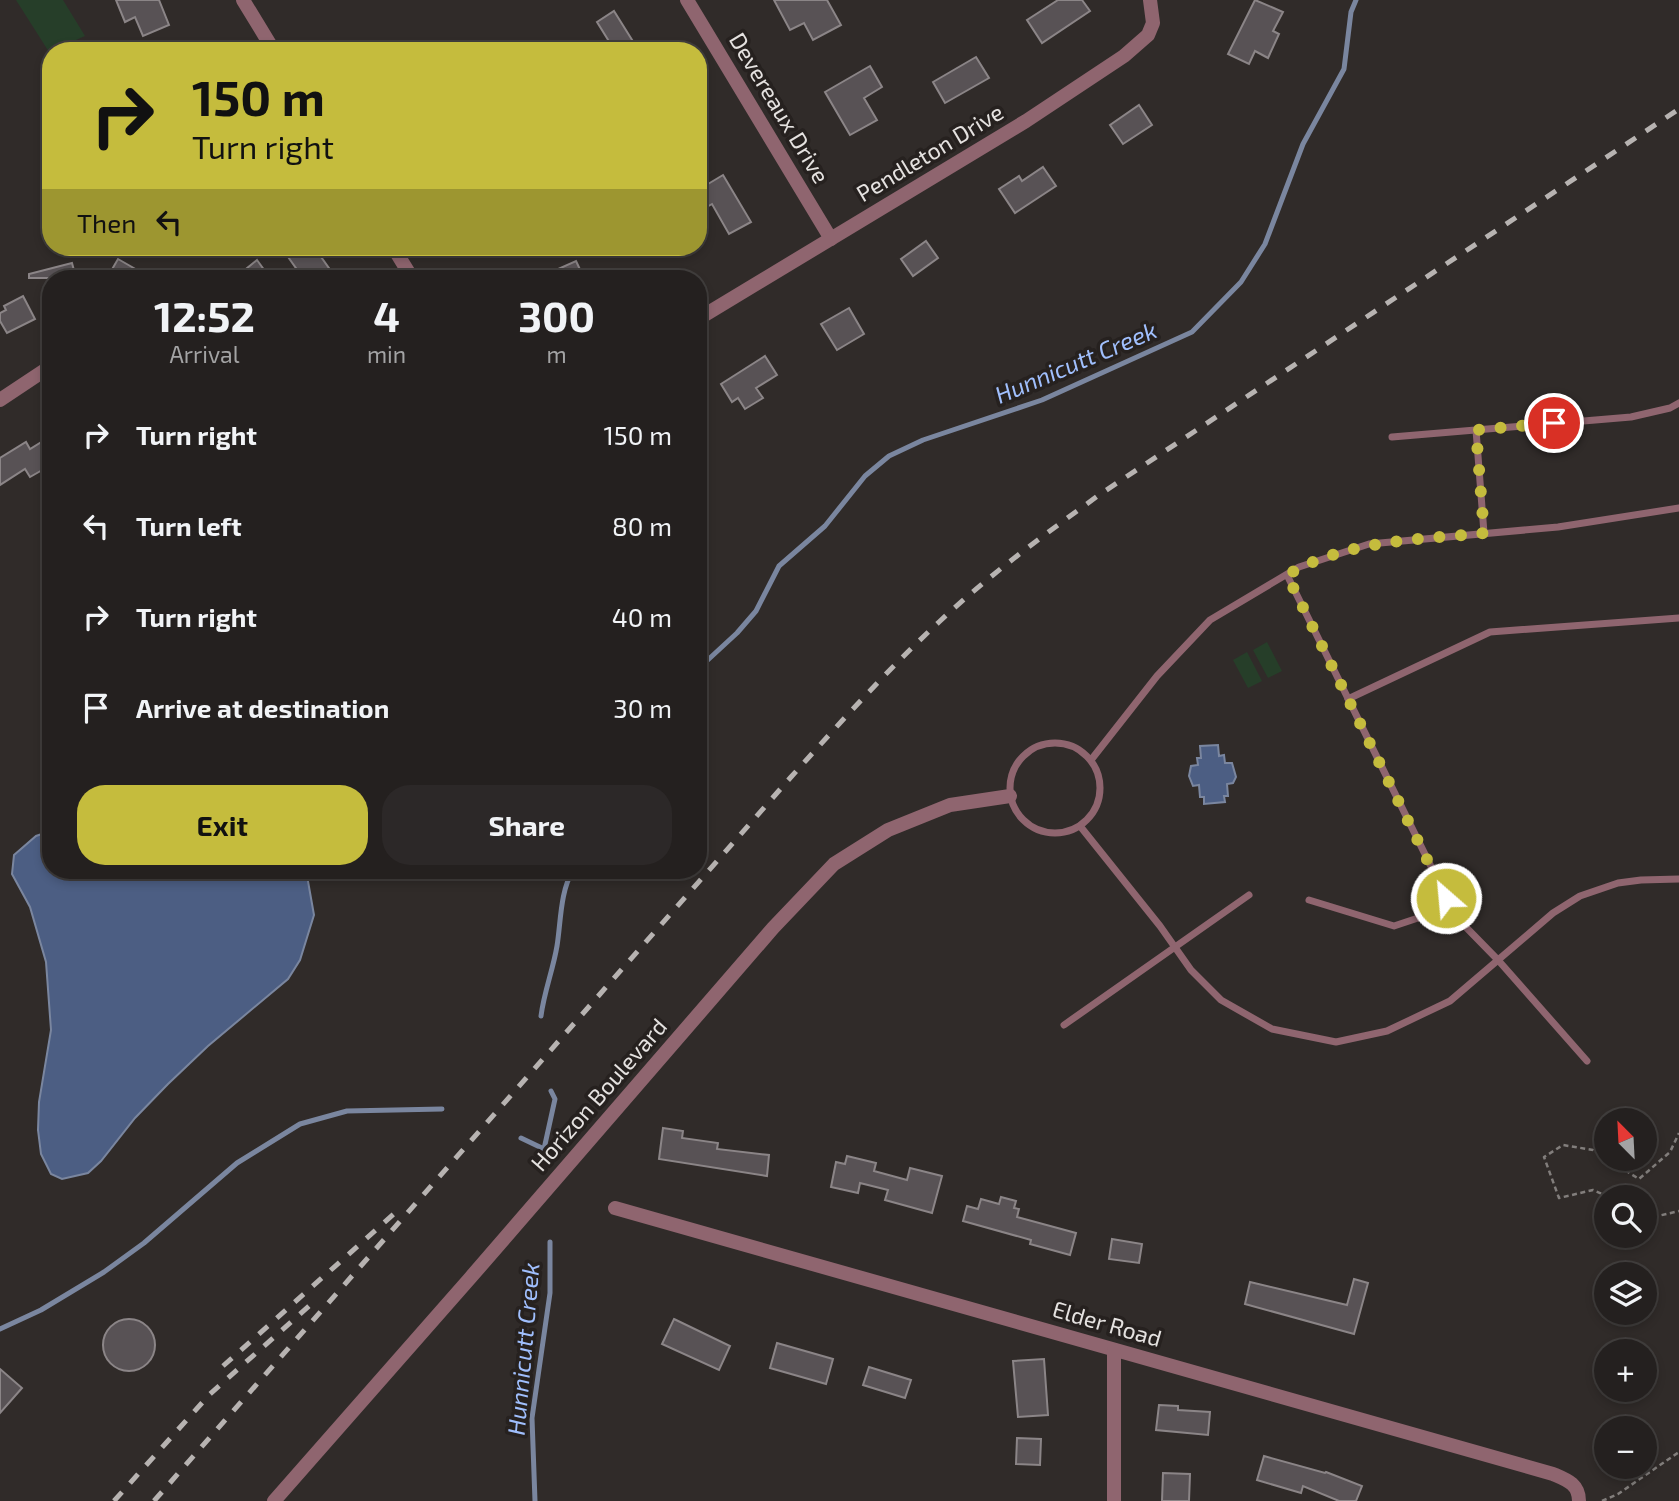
<!DOCTYPE html>
<html lang="en">
<head>
<meta charset="utf-8">
<style>
  body { margin:0; font-family:"Exo 2",sans-serif; background:#2c2828; color:#f1f3f6; height:100vh; display:flex; flex-direction:column; font-size:26px; white-space:nowrap }
  * { box-sizing:border-box; margin:0 }
  p { font-size:23px; color:#a3a3a4 }
  .icon { flex:none; width:38px; height:38px; fill:none; stroke:currentColor; stroke-width:2; stroke-linecap:round; stroke-linejoin:round }
  .map { position:relative; flex:1; overflow:hidden }
  .details { position:absolute; left:42px; top:270px; width:665px; height:609px; display:flex; flex-direction:column; background:#24201f; border-radius:28px; box-shadow:0 4px 10px #0003,0 0 0 2px #413e3d }
  .details>* { flex:none }
  .guide { position:absolute; left:42px; top:42px; width:665px; height:214px; border-radius:28px; box-shadow:0 4px 10px #0003,0 0 0 2px #413e3d; background:#c5bc3d; color:#111; overflow:hidden }
  .needle { width:46px; rotate:336deg }
  .buttons { position:absolute; left:1594px; top:1108px; display:grid; gap:14px }
  .buttons a { display:grid; place-items:center; width:63px; height:63px; border-radius:50%; background:#24201f; box-shadow:0 4px 10px #0003,0 0 0 2px #413e3d; font-size:35px }
  .pin { position:absolute; display:grid; place-items:center; width:60px; height:60px; color:#fff; margin:-30px; border:4px solid #fff; border-radius:50%; box-shadow:0 2px 7px #0007 }
  .me { position:absolute; width:77px; margin:-38px; rotate:333deg; stroke-linejoin:round; filter:drop-shadow(0 0 5px #0008) }
  .turn { display:flex; align-items:center; gap:24px; height:147px; padding:0 35px; font-size:32px }
  .turn .icon { width:91px; height:91px; stroke-width:2.5 }
  .turn b { display:block; font-size:49px; line-height:60px }
  .then { display:flex; align-items:center; height:66px; padding:0 35px; background:#0003; gap:14px; font-size:26px }
  .eta { display:flex; justify-content:space-evenly; align-items:center; height:119px; text-align:center }
  .eta b { font-size:42px; font-weight:700; line-height:49px }
  .cta { display:flex; gap:14px; margin-top:auto; padding:14px 35px }
  .cta a { flex:1; height:80px; border-radius:28px; background:#c5bc3d; color:#111; font-size:28px; font-weight:700; line-height:80px; text-align:center }
  .cta a+a { background:#2c2828; color:#f1f3f6 }
  ul { padding:0; list-style:none }
  li { display:flex; align-items:center; gap:21px; height:91px; padding:0 35px }
  li div { flex:1 }
  li b { display:block; font-size:26px }
  li em { font-style:normal }
  .map>svg:first-child { display:block }
  .green { fill:#263e29 }
  .water { fill:#4c5e83; stroke:#7a869f; stroke-width:2 }
  .lines { fill:none; stroke-linecap:round; stroke-linejoin:round }
  .stream { stroke:#7a869f; stroke-width:5 }
  .building { fill:#585255; stroke:#8b8587; stroke-width:2 }
  .path { stroke:#827e7c; stroke-width:2.5; stroke-dasharray:5 3.5; stroke-linecap:butt }
  .service { stroke:#8f656f; stroke-width:7 }
  .minor { stroke:#8f656f; stroke-width:14 }
  .rail { stroke:#b7b3b1; stroke-width:5; stroke-dasharray:12 12; stroke-linecap:butt }
  .route { stroke:#c5bc3d; stroke-width:12; stroke-dasharray:0 21.6 }
  .labels { text-anchor:middle; stroke-width:7; stroke-linejoin:round; paint-order:stroke }
  .street-label { font-size:23px; fill:#e5e2e0; stroke:#26211f }
  .water-label { font-size:24px; font-style:italic; fill:#a0bffd; stroke:#26211f }
</style>
</head>
<body>
<div class="map">
<svg width="1679" height="1501" viewBox="0 0 1679 1501">
  <rect width="100%" height="100%" fill="#302b29"/>
  <!-- green -->
  <g class="green">
    <path d="M16 0H63L85 36 49 52Z"/>
    <path d="M1267 642 1282 671 1268 678 1253 650Z"/>
    <path d="M1247 652 1262 681 1248 688 1233 660Z"/>
  </g>
  <!-- water -->
  <g class="water">
    <path d="M1218 745 1219 756 1224 755 1225 763H1232L1236 777 1233 783 1227 784 1228 796H1224L1225 802 1204 804V797H1200L1199 785 1193 786 1189 776 1191 766 1198 765 1197 758H1201L1200 746Z"/>
    <path d="M51 831V870H306L314 915 300 960 288 979 208 1046 168 1084 135 1118 101 1161 88 1173 62 1179 51 1174 41 1154 38 1130 39 1102 51 1030 46 962 30 907 12 874 14 855 36 836Z"/>
  </g>
  <g class="lines">
    <!-- stream -->
    <g class="stream">
      <path d="M698 669 737 633 756 611 779 566 825 526 865 476 889 456 923 440 1042 400 1192 332 1241 282 1265 244 1303 144 1344 69 1351 12 1356 0"/>
      <path d="M541 1016C544 992 553 970 557 946 561 921 560 892 573 870"/>
      <path d="M521 1138 544 1149 555 1099 551 1091"/>
      <path d="M0 1329 41 1310 104 1272 144 1243 237 1163 300 1124 347 1111 442 1109"/>
      <path d="M535 1501 532 1418 550 1293V1242"/>
    </g>
  </g>
  <!-- building -->
  <g class="building">
    <path d="M116 0H159L169 25 143 36 135 17 125 22Z"/>
    <path d="M774 0H827L841 25 813 40 804 23 790 30Z"/>
    <path d="M1058 0H1082L1090 11 1042 43 1027 20Z"/>
    <path d="M1255 0 1283 12 1273 31 1279 34 1268 58 1255 51 1249 64 1228 54Z"/>
    <path d="M614 11 639 51H615L597 22Z"/>
    <path d="M976 57 989 78 945 103 933 82Z"/>
    <path d="M870 66 882 87 864 98 877 120 850 135 825 92Z"/>
    <path d="M1139 105 1152 125 1123 144 1110 125Z"/>
    <path d="M1043 167 1056 186 1015 213 999 189 1019 176 1022 181Z"/>
    <path d="M723 175 751 222 729 234 712 204 698 212V190Z"/>
    <path d="M926 241 938 258 913 276 901 259Z"/>
    <path d="M281 247H314L336 278H303Z"/>
    <path d="M118 259 151 278H107Z"/>
    <path d="M257 260 270 278H253L246 269Z"/>
    <path d="M576 261 584 278H538Z"/>
    <path d="M72 263 76 278H29V274Z"/>
    <path d="M23 296 35 319 7 333 0 321V313L6 310 4 306Z"/>
    <path d="M849 308 864 334 837 350 821 324Z"/>
    <path d="M765 356 777 375 756 388 763 398 745 409 738 398 732 402 721 384Z"/>
    <path d="M51 436V465L30 477 25 469 0 485V458L26 442 30 449Z"/>
    <path d="M663 1128 683 1131 682 1138 718 1143 717 1149 769 1155 767 1176 659 1159Z"/>
    <path d="M847 1156 876 1163 874 1171 907 1180 910 1168 942 1176 932 1213 885 1200 888 1190 860 1183 858 1193 831 1187 836 1162 845 1164Z"/>
    <path d="M1001 1197 1016 1201 1014 1208 1019 1209 1017 1217 1076 1233 1070 1255 1030 1244 1031 1240 963 1221 967 1206 978 1209 981 1199 999 1204Z"/>
    <path d="M1112 1239 1142 1244 1139 1263 1109 1259Z"/>
    <path d="M1354 1279 1368 1283 1354 1334 1245 1304 1250 1282 1347 1305Z"/>
    <circle cx="129" cy="1345" r="26"/>
    <path d="M674 1319 730 1346 719 1370 662 1344Z"/>
    <path d="M777 1343 833 1359 826 1384 770 1368Z"/>
    <path d="M1044 1359 1048 1415 1018 1417 1013 1361Z"/>
    <path d="M869 1367 911 1380 905 1398 863 1385Z"/>
    <path d="M0 1369 22 1388 0 1413Z"/>
    <path d="M1159 1405 1178 1406V1410L1210 1412 1208 1435 1156 1430Z"/>
    <path d="M1017 1438 1041 1439 1040 1465 1016 1464Z"/>
    <path d="M1264 1456 1325 1473 1326 1472 1362 1486 1356 1501H1339L1303 1486 1301 1493 1257 1480Z"/>
    <path d="M1163 1473 1190 1474 1189 1501H1162Z"/>
  </g>
  <g class="lines">
    <!-- path -->
    <g class="path">
      <path d="M1609 1197 1593 1190 1559 1198 1544 1157 1563 1145 1593 1150 1639 1179 1670 1152 1679 1133"/>
      <path d="M1645 1219 1679 1211"/>
      <path d="M1602 1501 1618 1494 1679 1452"/>
    </g>
    <!-- service -->
    <g class="service">
      <path d="M1476 430 1484 533"/>
      <path d="M1392 437 1631 417 1670 408 1679 403"/>
      <path d="M1287 575 1456 917 1498 960 1587 1061"/>
      <path d="M1348 699 1490 632 1679 618"/>
      <circle cx="1055" cy="788" r="45"/>
      <path d="M1091 760 1157 676 1210 620 1299 567 1369 544 1558 527 1679 508"/>
      <path d="M1080 826 1160 926 1191 970 1221 1000 1272 1029 1336 1042 1387 1031 1450 1001 1553 913 1580 896 1618 883 1641 880 1679 879"/>
      <path d="M1309 900 1394 926 1418 918 1446 898"/>
      <path d="M1064 1025 1249 895"/>
    </g>
    <!-- minor -->
    <g class="minor">
      <path d="M243 0 274 51"/>
      <path d="M687 0 831 239"/>
      <path d="M393 247 412 278"/>
      <path d="M698 319 1026 121 1124 56 1148 35 1153 23 1150 0"/>
      <path d="M0 400 51 366"/>
      <path d="M615 1208 1553 1474C1567 1480 1579 1484 1579 1501"/>
      <path d="M1114 1350V1501"/>
      <path d="M274 1501 471 1277 773 928 834 864 888 830 950 805 1010 796"/>
    </g>
    <!-- rail -->
    <g class="rail">
      <path d="M223 1366 396 1212"/>
      <path d="M114 1501 210 1394 317 1299"/>
      <path d="M154 1501 791 777C839 724 887 670 939 622 989 575 1044 535 1099 495L1679 109"/>
    </g>
  </g>
  <g class="lines">
    <!-- route -->
    <path class="route" d="M1446 898 1287 575C1346 540 1417 540 1484 533L1476 430 1554 423"/>
  </g>
  <g class="labels">
    <!-- street labels -->
    <g class="street-label">
      <text transform="translate(779 108) rotate(59)" y="8">Devereaux Drive</text>
      <text transform="translate(930 153) rotate(-31)" y="8">Pendleton Drive</text>
      <text transform="translate(599 1095) rotate(-49)" y="8">Horizon Boulevard</text>
      <text transform="translate(1107 1324) rotate(16)" y="8">Elder Road</text>
    </g>
    <!-- water labels -->
    <g class="water-label">
      <text transform="translate(1076 363) rotate(-23)" y="8">Hunnicutt Creek</text>
      <text transform="translate(524 1349) rotate(-85)" y="8">Hunnicutt Creek</text>
    </g>
  </g>
</svg>
<div class="buttons">
<a><svg class="needle" viewBox="-14 -14 28 28"><path d="M0-13l5 13h-10z" fill="#e53935"/><path d="M0 13l5-13h-10z" fill="#a3a3a4"/></svg></a>
<a><svg class="icon" aria-label="search" viewBox="0 0 24 24"><circle cx="10" cy="10" r="6"/><path d="M15 15l6 6"/></svg></a>
<a><svg class="icon" aria-label="layers" viewBox="0 0 24 24"><path d="M12 4l9 5-9 5-9-5zM3 14l9 5 9-5"/></svg></a>
<a>+</a>
<a>−</a>
</div>
<div class="pin" style="left:1554px;top:423px;background:#d93025"><svg class="icon" aria-label="arrive" viewBox="0 0 24 24"><path d="M6 21V4h12l-3 4 3 4H6"/></svg></div>
<svg class="me" style="left:1446px;top:898px" viewBox="-20 -20 40 40"><circle r="17" fill="#c5bc3d" stroke="#fff" stroke-width="3"/><path d="M0-11L8 9 0 5-8 9z" fill="#fff"/></svg>
<div class="guide">
<div class="turn"><svg class="icon" aria-label="right" viewBox="0 0 24 24"><path d="M7 20v-9h11M14 6l5 5-5 5"/></svg><div><b>150 m</b>Turn right</div></div>
<div class="then">Then<svg class="icon" aria-label="left" viewBox="0 0 24 24"><path d="M17 20v-9H6M10 6l-5 5 5 5"/></svg></div>
</div>
<section class="details">
<div class="eta">
<div><b>12:52</b><p>Arrival</p></div>
<div><b>4</b><p>min</p></div>
<div><b>300</b><p>m</p></div>
</div>
<ul>
<li><svg class="icon" aria-label="right" viewBox="0 0 24 24"><path d="M7 20v-9h11M14 6l5 5-5 5"/></svg><div><b>Turn right</b></div><em>150 m</em></li>
<li><svg class="icon" aria-label="left" viewBox="0 0 24 24"><path d="M17 20v-9H6M10 6l-5 5 5 5"/></svg><div><b>Turn left</b></div><em>80 m</em></li>
<li><svg class="icon" aria-label="right" viewBox="0 0 24 24"><path d="M7 20v-9h11M14 6l5 5-5 5"/></svg><div><b>Turn right</b></div><em>40 m</em></li>
<li><svg class="icon" aria-label="arrive" viewBox="0 0 24 24"><path d="M6 21V4h12l-3 4 3 4H6"/></svg><div><b>Arrive at destination</b></div><em>30 m</em></li>
</ul>
<div class="cta"><a>Exit</a><a>Share</a></div>
</section>
</div>
</body>
</html>
